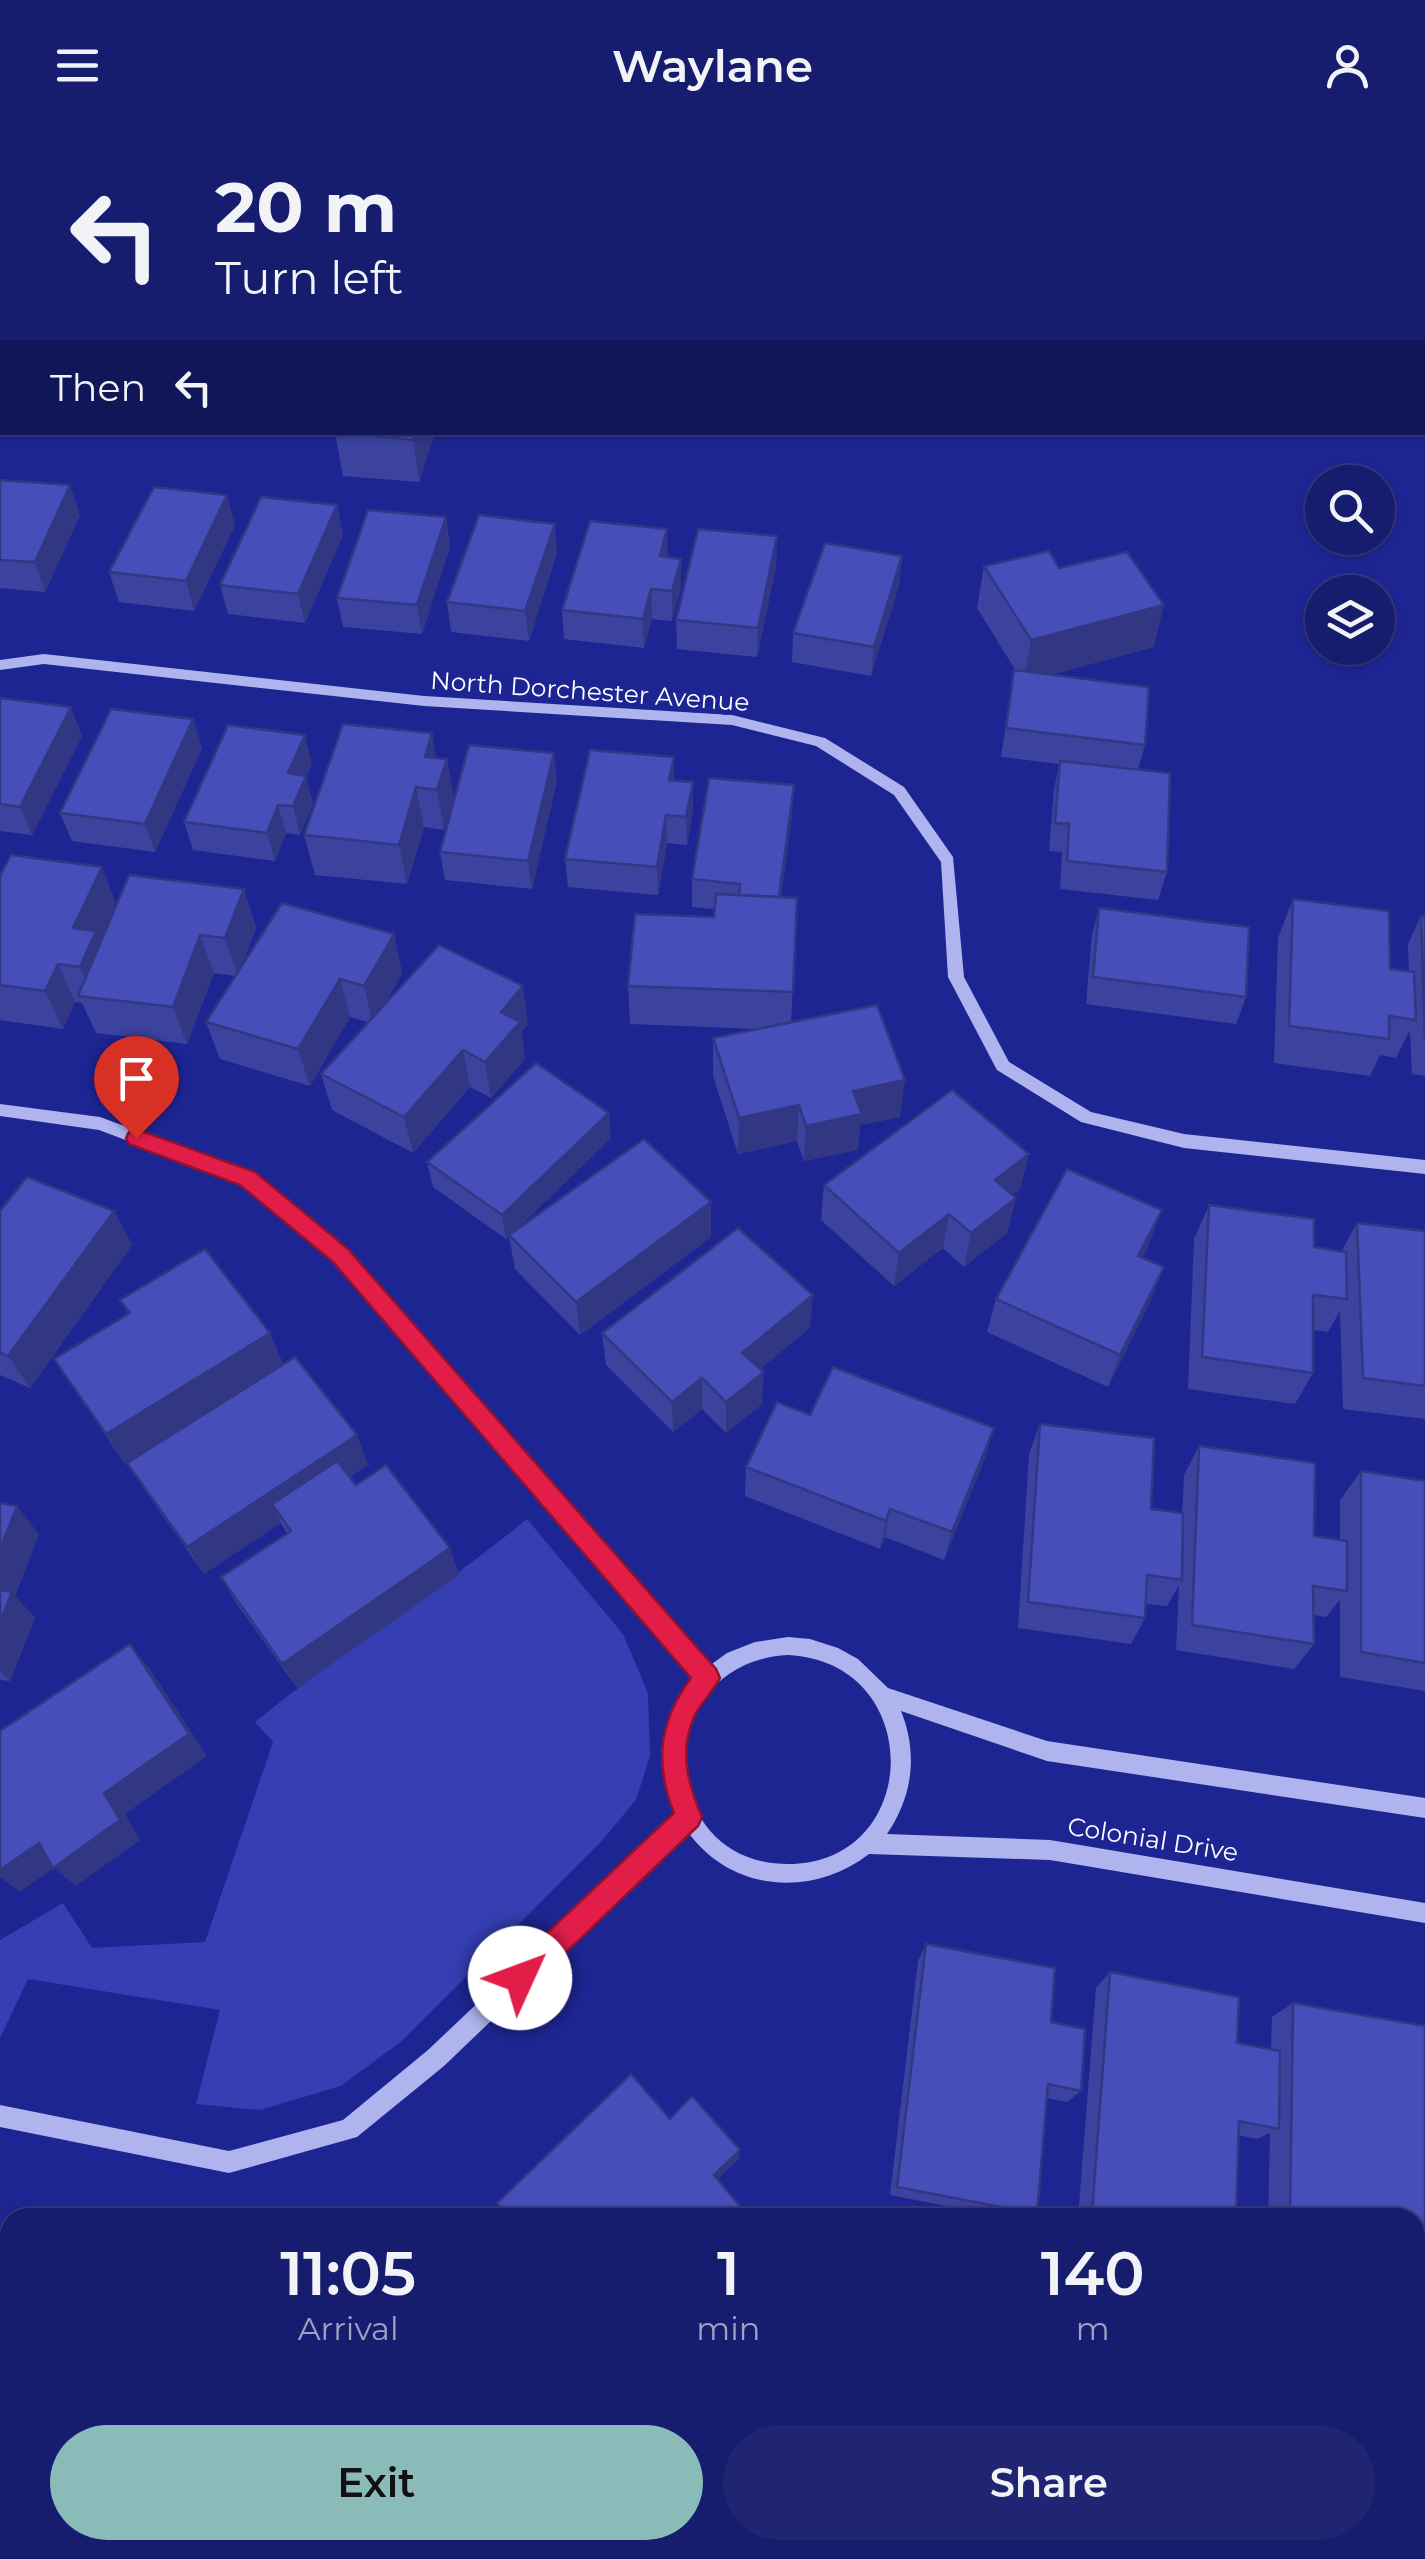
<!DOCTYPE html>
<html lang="en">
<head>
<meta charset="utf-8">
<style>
  body { margin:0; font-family:Montserrat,sans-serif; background:#1f2573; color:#f1f3f6; height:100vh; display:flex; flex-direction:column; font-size:38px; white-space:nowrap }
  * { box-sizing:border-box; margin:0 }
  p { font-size:32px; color:#9ea1c2 }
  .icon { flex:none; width:55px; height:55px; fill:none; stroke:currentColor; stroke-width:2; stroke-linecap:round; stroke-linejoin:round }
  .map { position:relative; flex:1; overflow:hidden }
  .sheet { position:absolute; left:0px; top:2078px; width:1425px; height:352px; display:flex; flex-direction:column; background:#161c6e; border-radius:30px 30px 0 0; box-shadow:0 2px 8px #0004,0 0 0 2px #353a81 }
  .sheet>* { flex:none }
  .guide { position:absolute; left:0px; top:0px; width:1425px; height:305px; box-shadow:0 2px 8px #0004,0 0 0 2px #353a81; background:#161c6e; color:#f1f3f6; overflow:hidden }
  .buttons { position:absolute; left:1305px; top:335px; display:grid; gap:20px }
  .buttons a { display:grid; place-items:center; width:90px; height:90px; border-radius:50%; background:#161c6e; box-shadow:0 2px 8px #0004,0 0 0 2px #353a81; font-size:50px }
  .pin { position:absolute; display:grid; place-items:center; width:85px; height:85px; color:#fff; margin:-102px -42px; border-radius:50% 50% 50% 0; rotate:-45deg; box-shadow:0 0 10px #0007 }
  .pin .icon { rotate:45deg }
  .me { position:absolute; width:110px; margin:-55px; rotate:47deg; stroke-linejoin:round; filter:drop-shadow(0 0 8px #0008) }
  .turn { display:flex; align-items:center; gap:35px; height:210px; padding:0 50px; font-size:45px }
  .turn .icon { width:130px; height:130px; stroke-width:2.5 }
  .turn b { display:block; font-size:70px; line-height:85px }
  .then { display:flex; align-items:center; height:95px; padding:0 50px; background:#0003; gap:20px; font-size:38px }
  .eta { display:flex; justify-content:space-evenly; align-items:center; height:170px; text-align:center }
  .eta b { font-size:60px; font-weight:600; line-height:70px }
  .cta { display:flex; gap:20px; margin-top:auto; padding:20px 50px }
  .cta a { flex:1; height:115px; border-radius:60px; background:#8bbbb9; color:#111; font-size:40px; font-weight:600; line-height:115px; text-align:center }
  .cta a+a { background:#1f2573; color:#f1f3f6 }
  header { display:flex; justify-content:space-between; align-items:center; height:130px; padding:0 50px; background:#161c6e; font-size:45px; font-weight:600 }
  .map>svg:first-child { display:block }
  .green { fill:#353eb2 }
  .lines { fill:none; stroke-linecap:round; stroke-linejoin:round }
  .minor { fill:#afb4ee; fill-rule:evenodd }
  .wall { fill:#3c439f }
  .shaded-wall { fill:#313782 }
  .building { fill:#464eb9; stroke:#313782; stroke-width:2.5 }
  .route { fill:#e11d48; stroke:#92132f; stroke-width:2.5 }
  .labels { text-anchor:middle; stroke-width:10; stroke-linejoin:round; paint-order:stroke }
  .street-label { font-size:25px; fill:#fff; stroke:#1d2593 }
</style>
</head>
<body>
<header><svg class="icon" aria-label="menu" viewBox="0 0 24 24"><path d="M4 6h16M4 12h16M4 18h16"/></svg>Waylane<svg class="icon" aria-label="person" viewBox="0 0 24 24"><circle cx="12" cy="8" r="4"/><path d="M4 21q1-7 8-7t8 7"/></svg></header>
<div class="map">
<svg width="1425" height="2429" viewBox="0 0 1425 2429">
  <rect width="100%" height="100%" fill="#1d2593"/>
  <!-- green -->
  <path class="green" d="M527 1389 623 1504 648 1563 650 1626 636 1670 600 1713 403 1910 341 1956 260 1980 196 1974 220 1880 28 1849 0 1908V1810L63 1773 92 1818 205 1812 273 1612 255 1592C343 1520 439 1461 527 1389Z"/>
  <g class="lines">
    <!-- minor -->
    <g class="minor">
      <path d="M359 0H372L373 2H361Z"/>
      <rect x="1422" y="17" width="3" height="6"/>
      <path d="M44 524 424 566 732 585 825 608 904 657 953 727 964 847 1009 932 1091 982 1184 1004 1425 1030V1044L1184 1018 1081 992 997 940 948 847 941 732 894 665 816 616 732 595 424 576 44 534 0 540V530Z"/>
      <path d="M0 974 100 987 254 1044 347 1121 709 1536 727 1523 755 1512 788 1507 810 1509 838 1518 858 1529 888 1558 1047 1611 1425 1668V1688L1047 1631 901 1581C918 1623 913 1666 887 1704L1050 1710 1425 1773V1793L1050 1730 869 1724C812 1768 731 1762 688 1702L444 1936 357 2007 229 2043 0 1997V1975L229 2021 343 1990 428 1920 677 1684C657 1637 663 1589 695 1549L335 1131 242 1054 99 1000 0 986ZM788 1525C927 1532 923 1734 788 1734 653 1734 649 1532 788 1525Z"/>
    </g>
  </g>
  <!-- wall -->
  <g class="wall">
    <path d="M52 0H124L121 2H53Z"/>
    <path d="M584 0H646L645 2H584Z"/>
    <rect x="0" y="48" width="2" height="103"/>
    <rect x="1422" y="49" width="3" height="66"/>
    <path d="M0 155 2 156V263H0Z"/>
    <path d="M335 302H435L419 352 343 346Z"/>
    <path d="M0 350 80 385 45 462 0 458Z"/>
    <path d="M337 375 343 405 305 493 228 484 220 455Z"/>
    <path d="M446 387 450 417 422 504 343 497 337 468Z"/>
    <path d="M235 395 194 481 119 472 109 442Z"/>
    <path d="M777 406 776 436 757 527 677 519 676 490Z"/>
    <path d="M557 423 529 511 451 502 447 472Z"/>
    <path d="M902 426 899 455 871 546 792 532 793 503Z"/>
    <path d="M668 427 681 458 672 491 652 489 644 518 564 509 562 480Z"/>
    <path d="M984 436 1059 438 1154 517 1050 545 1145 615 1138 639 1167 742 1158 770 1060 759 1062 722 1049 721 1054 660 1059 634 1001 627 1014 540 1016 541 977 478Z"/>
    <path d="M0 568 82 606 32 705 0 701Z"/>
    <path d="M193 589 202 618 155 722 72 711 60 683Z"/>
    <path d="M674 627V651L693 681 687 715 667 713 658 765 568 757 565 729Z"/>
    <path d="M436 628 447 629 454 669 444 700 424 697 407 754 315 745 304 705Z"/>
    <path d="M312 634 306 647 313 674 300 705 286 703 275 731 193 720 184 692Z"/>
    <path d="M557 651 532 759 445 750 440 722Z"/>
    <path d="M794 655 792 684 781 767 797 768 791 893 900 987 860 995 858 1020 804 1031 797 1011 738 1024 713 946V908L760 899 630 894 628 856 714 787V779L692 777V749Z"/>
    <path d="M0 746 117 775 244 759 256 798 242 836 394 804 402 843 384 876 528 894 521 902 525 929 491 968 470 957 413 1023 332 980 321 944 368 892 350 887 310 956 220 929 206 892 235 846 214 843 187 914 96 903 82 873 75 872 63 899 0 890Z"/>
    <path d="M1293 769 1390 839 1409 842 1408 814 1421 786 1425 787V946L1412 944 1410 900 1396 928 1380 925 1370 946 1274 933 1278 808Z"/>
    <path d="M1099 778 1246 867 1236 894 1086 874 1092 805Z"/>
    <path d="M611 1008 516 1100 711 1072V1107L580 1205 515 1139 509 1106 506 1109 433 1057 427 1032Z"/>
    <path d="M1029 1024 1020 1059 1012 1065 1016 1068 1007 1103 964 1137 943 1118 894 1156 821 1090 824 1055Z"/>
    <path d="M1209 1075 1314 1117 1341 1122 1357 1093 1425 1101V1289L1343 1279 1340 1181 1328 1202 1313 1200V1243L1295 1274 1188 1259 1194 1109Z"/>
    <path d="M0 1081H114L132 1115 30 1258 0 1245Z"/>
    <path d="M1149 1114 1142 1128 1151 1170 1108 1257 987 1202 996 1169Z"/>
    <path d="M120 1170 270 1203 283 1234 368 1335 350 1347 356 1355 450 1418 459 1445 297 1558 237 1474 221 1447 287 1404 281 1393 204 1444 146 1362 127 1333 190 1293 125 1334 54 1229 128 1184Z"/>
    <path d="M810 1198 760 1239 762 1274 726 1303 702 1279 673 1302 606 1235 602 1203Z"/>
    <path d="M810 1285 994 1298 985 1328 944 1430 885 1407 880 1419 745 1366 746 1337Z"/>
    <path d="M1040 1294 1151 1379 1182 1383 1184 1345 1199 1316 1314 1406 1340 1410V1370L1361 1341 1425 1351V1561L1340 1547V1470L1326 1487 1314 1485V1514L1294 1539 1176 1520 1179 1455 1167 1476 1146 1474 1145 1488 1131 1514 1018 1498 1029 1324Z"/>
    <path d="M0 1373 39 1404 15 1466 35 1488 10 1551 0 1550Z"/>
    <path d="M926 1814 1051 1892 1081 1961 1067 1972 1047 1968 1037 2084 1030 2088H1008L890 2065 918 1831Z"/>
    <path d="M1110 1842 1237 1913 1271 1919 1272 1887 1293 1873 1425 1896V2154L1415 2156V2088H1268L1270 2003 1257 2009 1238 2005 1236 2088H1078L1096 1858Z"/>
    <path d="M1314 2420H1415L1425 2429H1314Z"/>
  </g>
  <!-- shaded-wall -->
  <g class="shaded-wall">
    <path d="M102 0H124L121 2H103Z"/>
    <path d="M237 0H255V2H235Z"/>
    <path d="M1425 195V219L1422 221V196Z"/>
    <path d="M415 302H435L419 352 413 310Z"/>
    <path d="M70 355 80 385 45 462 35 432Z"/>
    <path d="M227 365 235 395 194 481 186 451Z"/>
    <path d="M337 375 343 405 305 493 298 464Z"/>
    <path d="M446 387 450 417 422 504 417 475Z"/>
    <path d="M555 394 557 423 529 511 525 481Z"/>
    <path d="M667 399 668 429 660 426Z"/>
    <path d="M777 406 776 436 757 527 758 498Z"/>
    <path d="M902 426 899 455 871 546 874 517Z"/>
    <path d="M681 429V458L672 491V461Z"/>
    <path d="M651 459 652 489 644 518 643 489Z"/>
    <path d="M1164 475 1154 517 1023 552 1031 510Z"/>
    <path d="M71 577 82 606 32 705 20 677Z"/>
    <path d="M193 589 202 618 155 722 145 694Z"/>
    <path d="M432 603 439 644 425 627Z"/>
    <path d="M305 605 312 634 306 647 313 674 300 705 293 676 288 643Z"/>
    <path d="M554 623 557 651 532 759 528 731Z"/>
    <path d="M674 627V656L669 650Z"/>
    <path d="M447 629 454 669 444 700 437 660Z"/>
    <path d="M693 652V681L687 715 686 687Z"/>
    <path d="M794 655 792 684 777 802 778 775Z"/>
    <path d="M416 657 424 697 407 754 399 715Z"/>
    <path d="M278 675 286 703 275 731 267 703Z"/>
    <path d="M666 685 667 713 658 765 657 737Z"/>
    <path d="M102 737 117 776 93 867 80 837 73 798Z"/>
    <path d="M244 759 256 798 238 846 225 808Z"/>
    <path d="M394 804 402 843 373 894 364 856Z"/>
    <path d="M200 805 214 843 187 914 173 877Z"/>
    <path d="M58 834 75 872 63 899 45 861Z"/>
    <path d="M340 849 350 887 310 956 298 919Z"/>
    <path d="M523 856 528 894 522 902 525 929 491 968 485 932 501 882Z"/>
    <path d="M463 920 470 957 413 1023 404 987Z"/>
    <path d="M905 950 900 987 860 995 858 1020 804 1031 806 996 853 961Z"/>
    <path d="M799 975 797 1011 738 1024 739 988Z"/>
    <path d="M609 983 611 1008 506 1109 502 1085Z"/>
    <path d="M1029 1024 1020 1059 987 1085 995 1050Z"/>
    <path d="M1016 1068 1007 1103 964 1137 971 1103Z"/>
    <path d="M711 1072V1107L580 1205 576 1172Z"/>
    <path d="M1162 1080 1149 1114 1126 1160 1138 1126Z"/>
    <path d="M114 1081 132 1115 30 1258 8 1226Z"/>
    <path d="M949 1084 943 1118 894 1156 899 1123Z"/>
    <path d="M1164 1137 1151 1170 1108 1257 1120 1225Z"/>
    <path d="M813 1165 810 1198 741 1254 742 1223Z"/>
    <path d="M270 1203 283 1235 125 1334 106 1304Z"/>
    <path d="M764 1242 762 1274 726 1303V1272Z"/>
    <path d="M702 1248V1279L673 1302 672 1272Z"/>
    <path d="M994 1298 985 1328 944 1430 952 1402Z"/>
    <path d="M357 1305 368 1335 284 1391 272 1374 281 1393 204 1444 187 1417Z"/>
    <path d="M17 1376 39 1404 15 1466 35 1488 10 1551 0 1541V1419Z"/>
    <path d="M890 1379 885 1407 880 1419 886 1391Z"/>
    <path d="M450 1418 459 1445 297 1558 282 1534Z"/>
    <path d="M130 1514 150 1539 207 1626 125 1684 140 1710 76 1756 54 1738 20 1762 0 1747V1740L104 1663Z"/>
    <path d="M740 2020 739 2029 714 2053V2045Z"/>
    <path d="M10 2393V2420H29L26 2429H0V2424Z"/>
    <path d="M264 2420H281L279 2429H262Z"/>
  </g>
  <!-- building -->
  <g class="building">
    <path d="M151 0H237L235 2H160Z"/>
    <rect x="735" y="0" width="72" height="2"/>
    <path d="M1099 0H1147L1148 2H1099Z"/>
    <path d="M0 48H2V66L0 70Z"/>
    <rect x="1422" y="49" width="3" height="35"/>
    <rect x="0" y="81" width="2" height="41"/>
    <path d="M1422 144 1425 146V195L1422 196Z"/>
    <path d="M0 155 2 156V228L0 232Z"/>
    <path d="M335 302H415L413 310Z"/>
    <path d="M0 350 70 355 35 432 0 430Z"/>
    <path d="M154 357 227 365 186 451 109 442Z"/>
    <path d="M261 367 337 375 298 464 220 455Z"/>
    <path d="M368 380 446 387 417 475 337 468Z"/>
    <path d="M479 385 555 394 525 481 447 472Z"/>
    <path d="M590 391 667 399 660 426 681 429 672 461 651 459 643 489 562 480Z"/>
    <path d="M698 399 777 406 758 498 676 490Z"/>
    <path d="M825 413 902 426 874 517 793 503Z"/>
    <path d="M1049 421 1059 438 1127 422 1164 475 1031 510 984 436Z"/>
    <path d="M1014 540 1149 557 1145 615 1006 598Z"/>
    <path d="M0 568 71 577 20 677 0 674Z"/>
    <path d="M111 579 193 589 145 694 60 683Z"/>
    <path d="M343 594 432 603 425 627 447 629 437 660 416 657 399 715 304 705Z"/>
    <path d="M228 595 305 605 288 643 306 646 293 676 278 675 267 703 184 692Z"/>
    <path d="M469 615 554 623 528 731 440 722Z"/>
    <path d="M590 620 674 627 669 650 693 652 686 687 666 685 657 737 565 729Z"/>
    <path d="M1060 631 1170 643 1167 742 1067 731 1069 694 1055 693Z"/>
    <path d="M709 648 794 655 779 767 739 765 740 754 692 749Z"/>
    <path d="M11 725 102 737 73 798 96 801 80 837 58 834 45 861 0 855V746Z"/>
    <path d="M129 745 244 759 225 808 200 805 173 877 78 866Z"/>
    <path d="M716 764 797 768 793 862 628 856 635 784 714 787Z"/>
    <path d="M1293 769 1389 781 1390 839 1414 842 1416 890 1389 886V909L1289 896Z"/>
    <path d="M282 773 394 804 364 856 340 849 298 919 206 892Z"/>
    <path d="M1099 778 1249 797 1246 867 1093 847Z"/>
    <path d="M1421 786 1425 787V910Z"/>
    <path d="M439 815 523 856 501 882 520 892 485 932 463 920 404 987 321 944Z"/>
    <path d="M877 875 905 950 853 961 862 984 806 996 799 975 739 988 713 908Z"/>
    <path d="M536 933 609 983 502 1085 427 1032Z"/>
    <path d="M952 960 1029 1024 995 1050 1016 1068 971 1103 949 1084 899 1123 824 1055Z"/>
    <path d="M644 1009 711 1072 576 1172 509 1105Z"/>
    <path d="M1067 1039 1162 1080 1138 1126 1164 1137 1120 1225 996 1169Z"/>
    <path d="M27 1047 114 1081 8 1226 0 1223V1081Z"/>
    <path d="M1209 1075 1314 1089V1117L1346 1122 1347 1169 1313 1165V1243L1202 1227Z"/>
    <path d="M1357 1093 1425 1101V1256L1363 1248Z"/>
    <path d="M738 1098 813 1165 742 1223 764 1242 726 1272 702 1248 672 1272 602 1203Z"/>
    <path d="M205 1119 270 1203 106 1304 54 1229 130 1183 120 1170Z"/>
    <path d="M295 1227 357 1305 187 1417 127 1333Z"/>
    <path d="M833 1237 994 1298 952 1402 890 1379 886 1391 746 1337 777 1272 810 1285Z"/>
    <path d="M1040 1294 1154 1308 1151 1379 1183 1383 1182 1450 1147 1445 1145 1488 1028 1472Z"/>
    <path d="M1199 1316 1315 1333 1314 1406 1347 1411V1461L1313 1456 1314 1514 1192 1495Z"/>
    <path d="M337 1331 356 1355 386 1335 450 1418 282 1534 221 1447 291 1401 272 1374Z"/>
    <path d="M1361 1341 1425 1351V1533L1361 1522Z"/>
    <path d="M0 1373 17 1376 0 1419Z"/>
    <path d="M0 1460 12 1462 0 1492Z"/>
    <path d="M130 1514 189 1604 104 1663 120 1690 53 1738 39 1713 0 1740V1601Z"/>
    <path d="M926 1814 1055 1838 1051 1892 1085 1899 1081 1961 1048 1954 1037 2084 897 2057Z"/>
    <path d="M1110 1842 1239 1867 1237 1913 1280 1921 1279 1999 1239 1991 1236 2088H1114L1092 2083Z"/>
    <path d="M1293 1873 1425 1896V2151L1415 2150V2088H1290Z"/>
    <path d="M631 1944 670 1989 692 1966 740 2020 714 2045 750 2088H509L497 2073Z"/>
    <path d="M0 2166 10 2168V2393L0 2424Z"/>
    <path d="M1415 2345 1425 2347V2429H1332V2420H1415Z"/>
    <path d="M71 2420H264L262 2429H69Z"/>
    <path d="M362 2420H468L439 2429H364Z"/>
  </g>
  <!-- route -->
  <path class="route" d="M136 999 255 1042 348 1119 716 1539 720 1548C713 1562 700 1573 694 1587 679 1621 688 1655 702 1687L698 1696 530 1857 520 1861 510 1857 506 1848 510 1838 674 1683C654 1633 659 1591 691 1548L333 1132 240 1055 129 1014 126 1008 129 1002Z"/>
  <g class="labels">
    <!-- street labels -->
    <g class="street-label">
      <text transform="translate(590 561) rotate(4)" y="9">North Dorchester Avenue</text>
      <text transform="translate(1153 1709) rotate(9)" y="9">Colonial Drive</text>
    </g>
  </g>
</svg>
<div class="buttons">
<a><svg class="icon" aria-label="search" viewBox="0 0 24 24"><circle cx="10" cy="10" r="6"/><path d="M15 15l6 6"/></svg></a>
<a><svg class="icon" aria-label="layers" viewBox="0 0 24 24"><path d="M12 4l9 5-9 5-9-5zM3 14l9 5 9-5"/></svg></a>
</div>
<div class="pin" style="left:136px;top:1008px;background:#d93025"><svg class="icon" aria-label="arrive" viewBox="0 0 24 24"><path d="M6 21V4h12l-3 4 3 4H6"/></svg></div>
<svg class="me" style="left:520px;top:1848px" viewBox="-20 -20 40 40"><circle r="19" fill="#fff"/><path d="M0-13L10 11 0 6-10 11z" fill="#e11d48"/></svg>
<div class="guide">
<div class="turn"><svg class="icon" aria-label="left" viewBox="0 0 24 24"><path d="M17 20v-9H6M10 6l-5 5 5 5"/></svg><div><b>20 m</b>Turn left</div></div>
<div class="then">Then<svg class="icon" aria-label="left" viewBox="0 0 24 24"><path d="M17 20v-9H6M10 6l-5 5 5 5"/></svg></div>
</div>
<section class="sheet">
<div class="eta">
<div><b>11:05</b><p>Arrival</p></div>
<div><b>1</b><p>min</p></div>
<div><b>140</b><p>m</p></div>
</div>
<div class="cta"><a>Exit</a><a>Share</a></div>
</section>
</div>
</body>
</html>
